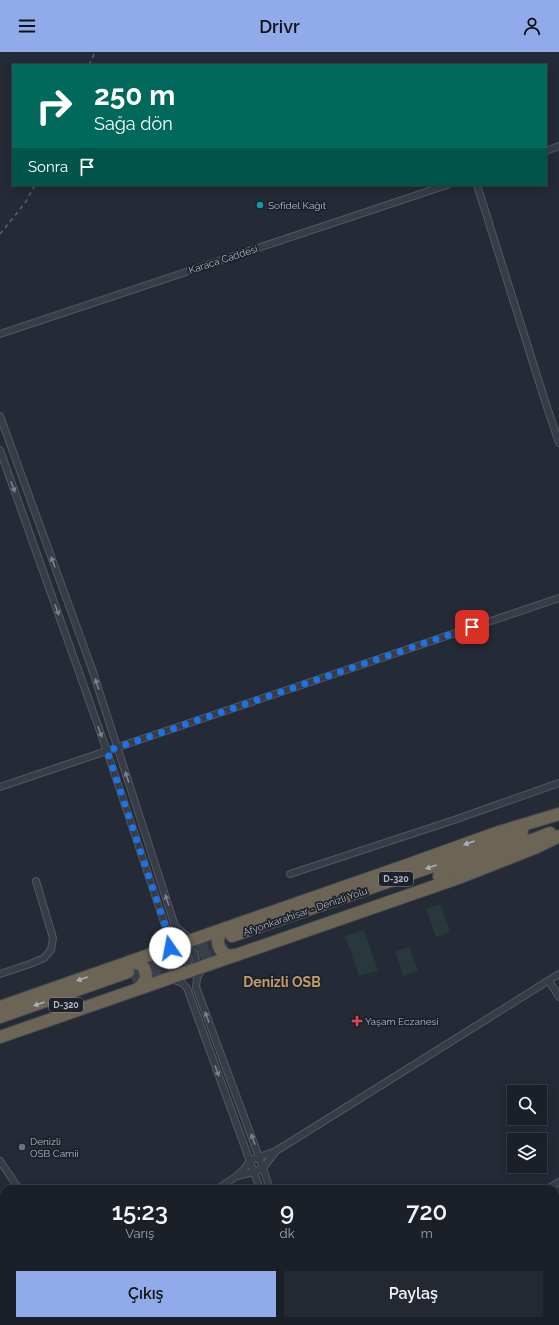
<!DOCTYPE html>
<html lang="tr">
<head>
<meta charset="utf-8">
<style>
  body { margin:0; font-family:Raleway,sans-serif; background:#242830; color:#f1f3f6; height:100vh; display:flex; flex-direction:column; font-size:15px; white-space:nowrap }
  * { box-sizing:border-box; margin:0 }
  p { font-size:13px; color:#a0a3a8 }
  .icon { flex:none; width:22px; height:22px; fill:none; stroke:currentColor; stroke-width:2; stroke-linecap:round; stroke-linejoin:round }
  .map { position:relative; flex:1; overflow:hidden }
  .panel { position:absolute; left:0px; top:1133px; width:559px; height:140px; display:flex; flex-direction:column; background:#1b2028; border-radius:12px 12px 0 0; box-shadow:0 2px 10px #0003,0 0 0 1px #393e45 }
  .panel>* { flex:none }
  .banner { position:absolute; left:12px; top:12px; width:535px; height:122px; border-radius:0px; box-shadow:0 2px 10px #0003,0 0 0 1px #393e45; background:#00695c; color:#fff; overflow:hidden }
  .fabs { position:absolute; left:507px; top:1033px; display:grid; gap:8px }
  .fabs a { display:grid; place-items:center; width:40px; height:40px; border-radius:0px; background:#1b2028; box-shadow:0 2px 10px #0003,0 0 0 1px #393e45; font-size:20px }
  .pin { position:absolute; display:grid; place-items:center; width:34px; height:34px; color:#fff; margin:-17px; border-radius:8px; box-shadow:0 2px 6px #0006 }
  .me { position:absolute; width:44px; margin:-22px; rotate:348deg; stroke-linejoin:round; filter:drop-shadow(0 0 3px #0008) }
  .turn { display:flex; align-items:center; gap:14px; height:84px; padding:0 16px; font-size:18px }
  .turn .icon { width:52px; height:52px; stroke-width:2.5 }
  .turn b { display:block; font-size:28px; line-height:34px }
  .then { display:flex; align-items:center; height:38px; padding:0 16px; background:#0003; gap:8px; font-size:15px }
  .eta { display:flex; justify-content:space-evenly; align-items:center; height:68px; text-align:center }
  .eta b { font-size:24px; font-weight:600; line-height:28px }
  .action { display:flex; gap:8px; margin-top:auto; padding:8px 16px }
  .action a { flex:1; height:46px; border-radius:0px; background:#90aaea; color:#111; font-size:16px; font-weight:600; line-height:46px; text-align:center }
  .action a+a { background:#242830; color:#f1f3f6 }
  header { display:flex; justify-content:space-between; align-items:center; height:52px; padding:0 16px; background:#90aaea; color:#111; font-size:18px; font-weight:600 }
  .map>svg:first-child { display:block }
  .green { fill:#29393b }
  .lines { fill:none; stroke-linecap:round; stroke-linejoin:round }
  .highway-tunnel { stroke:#393f4b; stroke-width:12; stroke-dasharray:12 6; stroke-linecap:butt }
  .street-casing { stroke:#525761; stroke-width:8 }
  .highway-casing { stroke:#424751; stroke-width:14 }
  .street { stroke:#373c47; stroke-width:6 }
  .highway { stroke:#6c6555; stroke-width:12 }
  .rail { stroke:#5b626f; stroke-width:1.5; stroke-dasharray:4 4; stroke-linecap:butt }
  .oneway { fill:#7b808b }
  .oneway2 { fill:#abafb8 }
  .route { stroke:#1a73e8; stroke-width:7; stroke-dasharray:0 12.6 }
  .culture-dot { fill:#0f9aa8; stroke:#1c212b; stroke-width:1.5 }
  .health-dot { fill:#e0444e; stroke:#1c212b; stroke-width:1.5 }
  .worship-dot { fill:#6b7280; stroke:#1c212b; stroke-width:1.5 }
  .labels { text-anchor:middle; stroke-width:3.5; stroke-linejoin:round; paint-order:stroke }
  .shield { fill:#1c212b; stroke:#858a95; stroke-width:1 }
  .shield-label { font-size:9px; font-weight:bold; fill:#b2b7c3 }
  .poi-label { font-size:10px; fill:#b2b7c3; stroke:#1c212b; text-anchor:start }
  .street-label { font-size:10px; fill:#b2b7c3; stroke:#1c212b }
  .district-label { font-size:14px; font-weight:bold; fill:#c59b6a; stroke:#1c212b }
</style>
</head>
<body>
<header><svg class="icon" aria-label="menu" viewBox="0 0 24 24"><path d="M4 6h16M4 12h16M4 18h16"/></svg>Drivr<svg class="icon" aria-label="person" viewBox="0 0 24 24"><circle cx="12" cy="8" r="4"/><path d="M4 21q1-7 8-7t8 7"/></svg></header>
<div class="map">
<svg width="559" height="1273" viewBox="0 0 559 1273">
  <rect width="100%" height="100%" fill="#242a36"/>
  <!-- green -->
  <g class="green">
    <path d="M440 852 450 880 436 885 426 857Z"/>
    <path d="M364 878 378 918 359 924 345 884Z"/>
    <path d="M216 883 223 904 204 911 196 890Z"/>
    <path d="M409 895 418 919 403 924 395 899Z"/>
    <circle cx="182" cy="907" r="10"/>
    <path d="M160 903 168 923 150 929 142 909Z"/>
  </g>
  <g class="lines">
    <!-- highway-tunnel -->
    <g class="highway-tunnel">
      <path d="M128 920 232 884"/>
      <path d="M133 931 235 895"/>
    </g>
    <defs>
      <g id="street">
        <path d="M546 99 559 94"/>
        <path d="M477 133 546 352 559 391"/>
        <path d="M0 282 447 133"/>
        <path d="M0 364 92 617 175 874 187 884 194 886"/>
        <path d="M0 398 107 699 166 876 164 889 159 897"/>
        <path d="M0 735 559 546"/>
        <path d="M290 822 454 768 559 731"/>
        <path d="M184 891C195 901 199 904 193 918"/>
        <path d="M170 895C169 911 166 911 179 923"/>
        <path d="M203 915 197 926 196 935 259 1105 270 1137"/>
        <path d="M0 922 30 912 44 906 51 898 53 886 36 829"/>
        <path d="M172 927 182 931 187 936 260 1137"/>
        <path d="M549 929 559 945"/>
        <path d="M0 1109 19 1137"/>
        <path d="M237 1124 254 1120 263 1116 276 1099"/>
        <path d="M217 1137 237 1124 244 1117 251 1108 276 1099 559 922"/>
        <path d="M547 1137 559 1130"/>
        <path d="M3 1273 9 1269"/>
        <path d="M328 1273 330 1269"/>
        <path d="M345 1273 348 1269"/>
      </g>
      <g id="highway">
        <path d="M439 824 550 781"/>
        <path d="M226 876C222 879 219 882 218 887 217 893 221 901 227 903 230 904 233 903 236 903"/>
        <path d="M232 884 442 811 522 780"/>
        <path d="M129 910 141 912C148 921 148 928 139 936"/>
        <path d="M0 955 407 813 496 781 559 762"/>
        <path d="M0 965 128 920"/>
        <path d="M0 985 461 825 537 795 559 784"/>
      </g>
    </defs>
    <!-- street casing -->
    <use href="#street" class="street-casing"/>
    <!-- highway casing -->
    <use href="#highway" class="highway-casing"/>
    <!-- street -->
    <use href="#street" class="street"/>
    <!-- highway -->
    <use href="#highway" class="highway"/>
    <!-- rail -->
    <g class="rail">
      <path d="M89 13 95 0"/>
      <path d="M0 182 25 151 35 133"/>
    </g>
  </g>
  <!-- one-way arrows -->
  <defs><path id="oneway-solid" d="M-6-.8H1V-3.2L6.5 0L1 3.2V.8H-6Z"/></defs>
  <g class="oneway">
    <use href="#oneway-solid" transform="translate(13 435) rotate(70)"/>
    <use href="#oneway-solid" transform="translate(53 510) rotate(-110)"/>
    <use href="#oneway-solid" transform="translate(57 558) rotate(70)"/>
    <use href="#oneway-solid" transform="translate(97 632) rotate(-109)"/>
    <use href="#oneway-solid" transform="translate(100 680) rotate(70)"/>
    <use href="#oneway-solid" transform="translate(127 725) rotate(-108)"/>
    <use href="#oneway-solid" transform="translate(167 848) rotate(-108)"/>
    <use href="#oneway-solid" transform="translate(207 965) rotate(-110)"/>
    <use href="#oneway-solid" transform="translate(217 1019) rotate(70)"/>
    <use href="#oneway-solid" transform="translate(253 1087) rotate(-110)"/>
  </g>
  <g class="oneway2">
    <use href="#oneway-solid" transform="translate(469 791) rotate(160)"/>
    <use href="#oneway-solid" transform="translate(431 815) rotate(161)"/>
    <use href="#oneway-solid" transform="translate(82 927) rotate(161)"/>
    <use href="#oneway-solid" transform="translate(39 952) rotate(161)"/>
  </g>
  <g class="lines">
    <!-- route -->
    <path class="route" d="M170 896 166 876 107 699 472 575"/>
  </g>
  <!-- markers -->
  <circle class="culture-dot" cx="260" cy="153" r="4"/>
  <path class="health-dot" d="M355 963h4v4h4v4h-4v4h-4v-4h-4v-4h4z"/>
  <circle class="worship-dot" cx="22" cy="1095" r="4"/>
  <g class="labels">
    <!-- shield labels -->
    <g class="shield">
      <rect x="379" y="820" width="34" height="14" rx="3"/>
      <rect x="49" y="946" width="34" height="14" rx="3"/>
    </g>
    <g class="shield-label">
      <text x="396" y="830">D-320</text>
      <text x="66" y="956">D-320</text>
    </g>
    <!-- poi labels -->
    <g class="poi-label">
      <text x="268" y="157">Sofidel Kağıt</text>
      <text x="365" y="973">Yaşam Eczanesi</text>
      <text x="30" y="1093">Denizli<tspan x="30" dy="12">OSB Camii</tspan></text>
    </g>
    <!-- street labels -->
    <g class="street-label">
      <text transform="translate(223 207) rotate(-18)" y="4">Karaca Caddesi</text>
      <text transform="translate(305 859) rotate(-19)" y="4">Afyonkarahisar - Denizli Yolu</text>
    </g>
    <!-- district labels -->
    <g class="district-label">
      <text x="282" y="935">Denizli OSB</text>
    </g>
  </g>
</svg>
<div class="fabs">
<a><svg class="icon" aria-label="search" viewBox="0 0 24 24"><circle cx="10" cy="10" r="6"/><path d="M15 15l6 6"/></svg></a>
<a><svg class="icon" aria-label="layers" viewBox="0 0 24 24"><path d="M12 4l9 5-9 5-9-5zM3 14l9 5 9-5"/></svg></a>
</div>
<div class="pin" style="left:472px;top:575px;background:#d93025"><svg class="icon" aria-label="arrive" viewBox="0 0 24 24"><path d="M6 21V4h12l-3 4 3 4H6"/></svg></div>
<svg class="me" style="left:170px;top:896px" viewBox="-20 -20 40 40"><circle r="19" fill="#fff"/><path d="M0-13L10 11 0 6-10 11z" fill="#1a73e8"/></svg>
<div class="banner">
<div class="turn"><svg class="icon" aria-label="right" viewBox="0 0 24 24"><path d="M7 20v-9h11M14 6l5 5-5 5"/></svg><div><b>250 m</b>Sağa dön</div></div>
<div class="then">Sonra<svg class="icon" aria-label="arrive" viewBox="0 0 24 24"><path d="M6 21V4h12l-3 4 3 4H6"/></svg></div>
</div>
<section class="panel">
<div class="eta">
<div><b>15:23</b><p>Varış</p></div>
<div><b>9</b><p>dk</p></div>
<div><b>720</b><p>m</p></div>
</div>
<div class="action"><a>Çıkış</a><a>Paylaş</a></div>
</section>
</div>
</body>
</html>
